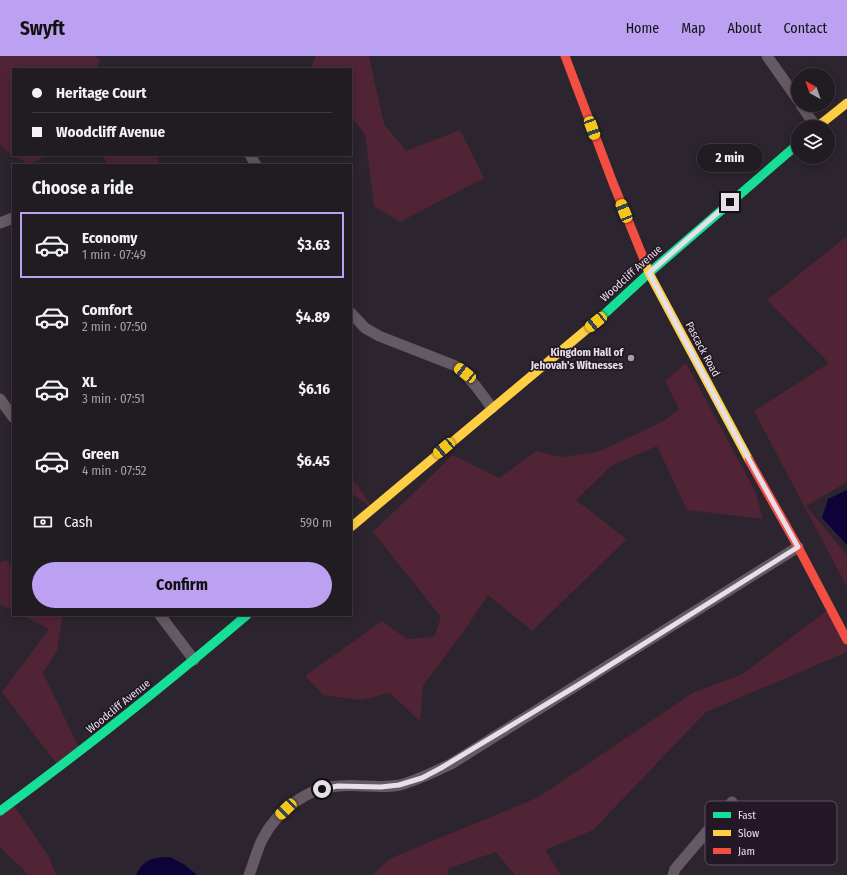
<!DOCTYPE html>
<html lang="en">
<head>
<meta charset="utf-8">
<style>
	body { margin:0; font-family:"Fira Sans Condensed",sans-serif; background:#2d282f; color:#f1f3f6; height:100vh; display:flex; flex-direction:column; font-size:15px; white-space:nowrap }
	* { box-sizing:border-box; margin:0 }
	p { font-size:13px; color:#a2a1a5 }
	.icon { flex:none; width:22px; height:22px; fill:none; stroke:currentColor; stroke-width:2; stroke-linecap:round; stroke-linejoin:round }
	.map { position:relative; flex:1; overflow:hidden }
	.sheet { position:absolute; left:12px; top:108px; width:340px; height:452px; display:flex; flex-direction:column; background:#211b22; border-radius:0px; box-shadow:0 2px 10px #0003,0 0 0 1px #3e3940 }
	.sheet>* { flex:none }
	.top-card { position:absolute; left:12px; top:12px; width:340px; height:88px; border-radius:0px; box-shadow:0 2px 10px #0003,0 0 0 1px #3e3940; display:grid; align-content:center; height:88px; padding:0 20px; background:#211b22 }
	.needle { width:26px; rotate:320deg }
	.controls { position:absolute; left:791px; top:12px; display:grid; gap:8px }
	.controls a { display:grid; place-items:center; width:44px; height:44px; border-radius:50%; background:#211b22; box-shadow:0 2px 10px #0003,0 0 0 1px #3e3940; font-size:20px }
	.end { position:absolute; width:18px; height:18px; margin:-9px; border:5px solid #e6dee8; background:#111; box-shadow:0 0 0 2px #111 }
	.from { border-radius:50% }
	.bubble { position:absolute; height:28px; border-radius:14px; background:#211b22; box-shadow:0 2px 10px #0003,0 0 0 1px #3e3940; font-size:13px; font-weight:700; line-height:28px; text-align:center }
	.car { position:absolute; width:12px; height:24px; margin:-12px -6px; border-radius:5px; box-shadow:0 0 3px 1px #0007; background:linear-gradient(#f5c518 24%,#345 0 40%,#f5c518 0 76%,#345 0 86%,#f5c518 0) }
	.top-card b { display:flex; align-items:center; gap:14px; height:38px; font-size:15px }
	.top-card b+b { border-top:1px solid #3e3940 }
	.top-card i { width:10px; height:10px; background:#f1f3f6 }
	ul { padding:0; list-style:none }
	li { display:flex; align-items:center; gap:12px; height:66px; margin:0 8px 6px; padding:0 12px; border:2px solid transparent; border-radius:0px }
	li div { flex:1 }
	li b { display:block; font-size:15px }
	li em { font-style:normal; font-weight:700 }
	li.on { border-color:#bca0f2 }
	li>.icon { width:36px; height:36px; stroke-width:1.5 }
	h2 { padding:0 20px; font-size:18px; line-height:48px }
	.pay { display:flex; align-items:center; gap:10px; height:44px; padding:0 20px; font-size:15px }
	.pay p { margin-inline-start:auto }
	.button { display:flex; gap:8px; margin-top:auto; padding:8px 20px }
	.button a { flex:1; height:46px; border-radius:24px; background:#bca0f2; color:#111; font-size:16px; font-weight:700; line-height:46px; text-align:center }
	header { display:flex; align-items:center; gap:24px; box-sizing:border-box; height:56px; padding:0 20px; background:#bca0f2; color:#111 }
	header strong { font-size:19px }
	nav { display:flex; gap:22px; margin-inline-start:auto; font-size:14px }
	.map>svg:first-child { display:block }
	.green { fill:#512435 }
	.water { fill:#0d0338 }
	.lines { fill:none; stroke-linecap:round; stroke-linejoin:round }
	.street { stroke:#655a63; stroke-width:11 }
	.fast { stroke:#16e098; stroke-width:9 }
	.slow { stroke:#ffcf43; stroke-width:9 }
	.jam { stroke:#f24e42; stroke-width:9 }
	.route { stroke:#e6dee8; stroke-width:5 }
	.poi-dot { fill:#a59da7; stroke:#241827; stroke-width:1.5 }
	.labels { text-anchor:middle; stroke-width:3.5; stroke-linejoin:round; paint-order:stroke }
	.street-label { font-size:11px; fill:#e6dee8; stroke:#241827 }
	.poi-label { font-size:11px; font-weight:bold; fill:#e6dee8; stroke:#241827; text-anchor:end }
	.key { fill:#241827; stroke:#5e5361; stroke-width:1 }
	.key-label { font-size:11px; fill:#e6dee8 }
</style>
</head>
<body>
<header>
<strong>Swyft</strong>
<nav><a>Home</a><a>Map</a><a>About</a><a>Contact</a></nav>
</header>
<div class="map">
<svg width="847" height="819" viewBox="0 0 847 819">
	<rect width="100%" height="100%" fill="#2c242e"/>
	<g class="green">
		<polygon points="0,0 94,0 100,4 96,13 13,13 13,99 3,92 0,86"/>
		<polygon points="316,0 369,0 384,68 406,95 460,74 484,122 400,166 374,150 365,78 351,60 351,13 315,13 312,10"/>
		<polygon points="14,99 47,99 29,109"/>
		<polygon points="102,99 155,99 161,109 109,109"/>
		<polygon points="847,180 847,426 806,450 847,499 847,531 754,355 829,307 767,244"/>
		<polygon points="686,307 755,435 763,463 687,454 657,390 611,410 576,444 627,483 532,575 488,539 466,572 423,630 420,665 390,637 360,644 323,639 305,620 382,565 407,583 434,581 441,561 373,476 453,399 499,422 536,395 561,401 598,396 664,365 679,353 665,325"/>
		<polygon points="351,420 373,453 351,437"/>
		<polygon points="6,504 13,512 13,555 0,548 0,507"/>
		<polygon points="830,552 847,584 847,596 706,656 593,774 545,794 561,819 515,819 496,796 449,812 447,819 373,819 389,803 539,741 694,636 741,619"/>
		<polygon points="22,559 59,559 62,562 57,595 43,617 81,696 60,712 2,636 49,573"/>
		<polygon points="12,747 49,801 56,819 28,819 25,815 0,791 0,755"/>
	</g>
	<g class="water">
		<polygon points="847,434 847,489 822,462 828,443"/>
		<path d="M 170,801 L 185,809 L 197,819 L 136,819 C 145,802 152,802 170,801 Z"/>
	</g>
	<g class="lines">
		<g class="street">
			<polyline points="767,0 798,44"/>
			<polyline points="801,49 816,71"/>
			<polyline points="250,99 256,109"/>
			<polyline points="0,167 13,162"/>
			<path d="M 351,257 L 365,272 L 379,280 L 456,310 C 471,322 481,337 492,352"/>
			<polyline points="0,343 13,361"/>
			<polyline points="160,559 194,604"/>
			<path d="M 249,819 C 254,807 257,793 263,782 C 277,755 308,731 339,730 C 359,728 379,733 400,729 C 418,724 434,716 451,708 L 798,491"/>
			<polyline points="673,819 675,813 732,746"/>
		</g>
		<g class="fast">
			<polyline points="599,263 649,217 798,88"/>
			<path d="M 0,755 C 85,693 167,627 247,559"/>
		</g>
		<g class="slow">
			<polyline points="817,71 847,47"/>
			<polyline points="645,206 649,217 749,404"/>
			<polyline points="351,471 599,263"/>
		</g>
		<g class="jam">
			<polyline points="565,0 613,127 645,206"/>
			<polyline points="749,404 798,491 847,584"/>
		</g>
	</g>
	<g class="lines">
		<polyline class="route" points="322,733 338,730 381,731 399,729 422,722 441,712 583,626 798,491 735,378 649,217 730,146"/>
	</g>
	<circle class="poi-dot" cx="631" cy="302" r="4"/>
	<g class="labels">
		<g class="street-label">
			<text transform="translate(631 217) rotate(-42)" y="4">Woodcliff Avenue</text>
			<text transform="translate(703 293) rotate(62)" y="4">Pascack Road</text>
			<text transform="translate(118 650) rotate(-39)" y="4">Woodcliff Avenue</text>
		</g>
		<g class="poi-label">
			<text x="623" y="300">Kingdom Hall of<tspan x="623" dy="13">Jehovah's Witnesses</tspan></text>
		</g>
	</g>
	<rect x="705" y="745" width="132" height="64" rx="6" class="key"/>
	<rect x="713" y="756" width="18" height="6" fill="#16e098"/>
	<rect x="713" y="774" width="18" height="6" fill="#ffcf43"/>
	<rect x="713" y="792" width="18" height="6" fill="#f24e42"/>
	<g class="key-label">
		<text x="738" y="763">Fast</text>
		<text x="738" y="781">Slow</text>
		<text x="738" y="799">Jam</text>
	</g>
</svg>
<div class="controls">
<a><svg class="needle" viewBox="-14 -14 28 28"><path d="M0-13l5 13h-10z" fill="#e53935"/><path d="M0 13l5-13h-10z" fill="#a2a1a5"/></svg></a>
<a><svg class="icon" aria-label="layers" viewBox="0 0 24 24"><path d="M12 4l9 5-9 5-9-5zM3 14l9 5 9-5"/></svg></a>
</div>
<i class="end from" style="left:322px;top:733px"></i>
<i class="end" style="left:730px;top:146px"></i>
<div class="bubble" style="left:697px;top:88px;width:66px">2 min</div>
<i class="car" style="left:592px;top:72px;rotate:160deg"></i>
<i class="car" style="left:624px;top:155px;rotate:338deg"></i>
<i class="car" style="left:596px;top:266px;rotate:231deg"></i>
<i class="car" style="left:465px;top:317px;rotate:308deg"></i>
<i class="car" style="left:444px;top:392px;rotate:230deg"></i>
<i class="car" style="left:286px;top:753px;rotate:226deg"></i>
<div class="top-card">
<b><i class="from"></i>Heritage Court</b>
<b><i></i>Woodcliff Avenue</b>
</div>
<section class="sheet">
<h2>Choose a ride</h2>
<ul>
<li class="on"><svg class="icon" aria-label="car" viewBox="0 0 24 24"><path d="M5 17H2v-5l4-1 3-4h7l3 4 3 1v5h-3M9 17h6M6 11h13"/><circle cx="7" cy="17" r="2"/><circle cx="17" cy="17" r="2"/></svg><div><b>Economy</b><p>1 min · 07:49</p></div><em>$3.63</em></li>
<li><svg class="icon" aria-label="car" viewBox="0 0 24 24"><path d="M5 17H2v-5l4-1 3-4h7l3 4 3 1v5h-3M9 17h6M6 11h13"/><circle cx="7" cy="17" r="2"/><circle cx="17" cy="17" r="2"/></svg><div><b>Comfort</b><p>2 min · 07:50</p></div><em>$4.89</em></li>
<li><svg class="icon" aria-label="car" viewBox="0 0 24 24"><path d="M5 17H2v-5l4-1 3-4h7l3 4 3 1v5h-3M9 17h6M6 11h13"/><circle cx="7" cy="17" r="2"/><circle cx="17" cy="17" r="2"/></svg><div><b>XL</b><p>3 min · 07:51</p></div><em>$6.16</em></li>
<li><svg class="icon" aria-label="car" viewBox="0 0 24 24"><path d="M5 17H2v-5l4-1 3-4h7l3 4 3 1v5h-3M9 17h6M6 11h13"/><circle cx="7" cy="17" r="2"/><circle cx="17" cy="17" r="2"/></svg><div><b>Green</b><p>4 min · 07:52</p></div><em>$6.45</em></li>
</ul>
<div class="pay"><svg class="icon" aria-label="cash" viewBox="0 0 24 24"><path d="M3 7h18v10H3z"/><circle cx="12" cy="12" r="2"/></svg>Cash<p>590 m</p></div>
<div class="button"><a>Confirm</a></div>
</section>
</div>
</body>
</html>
